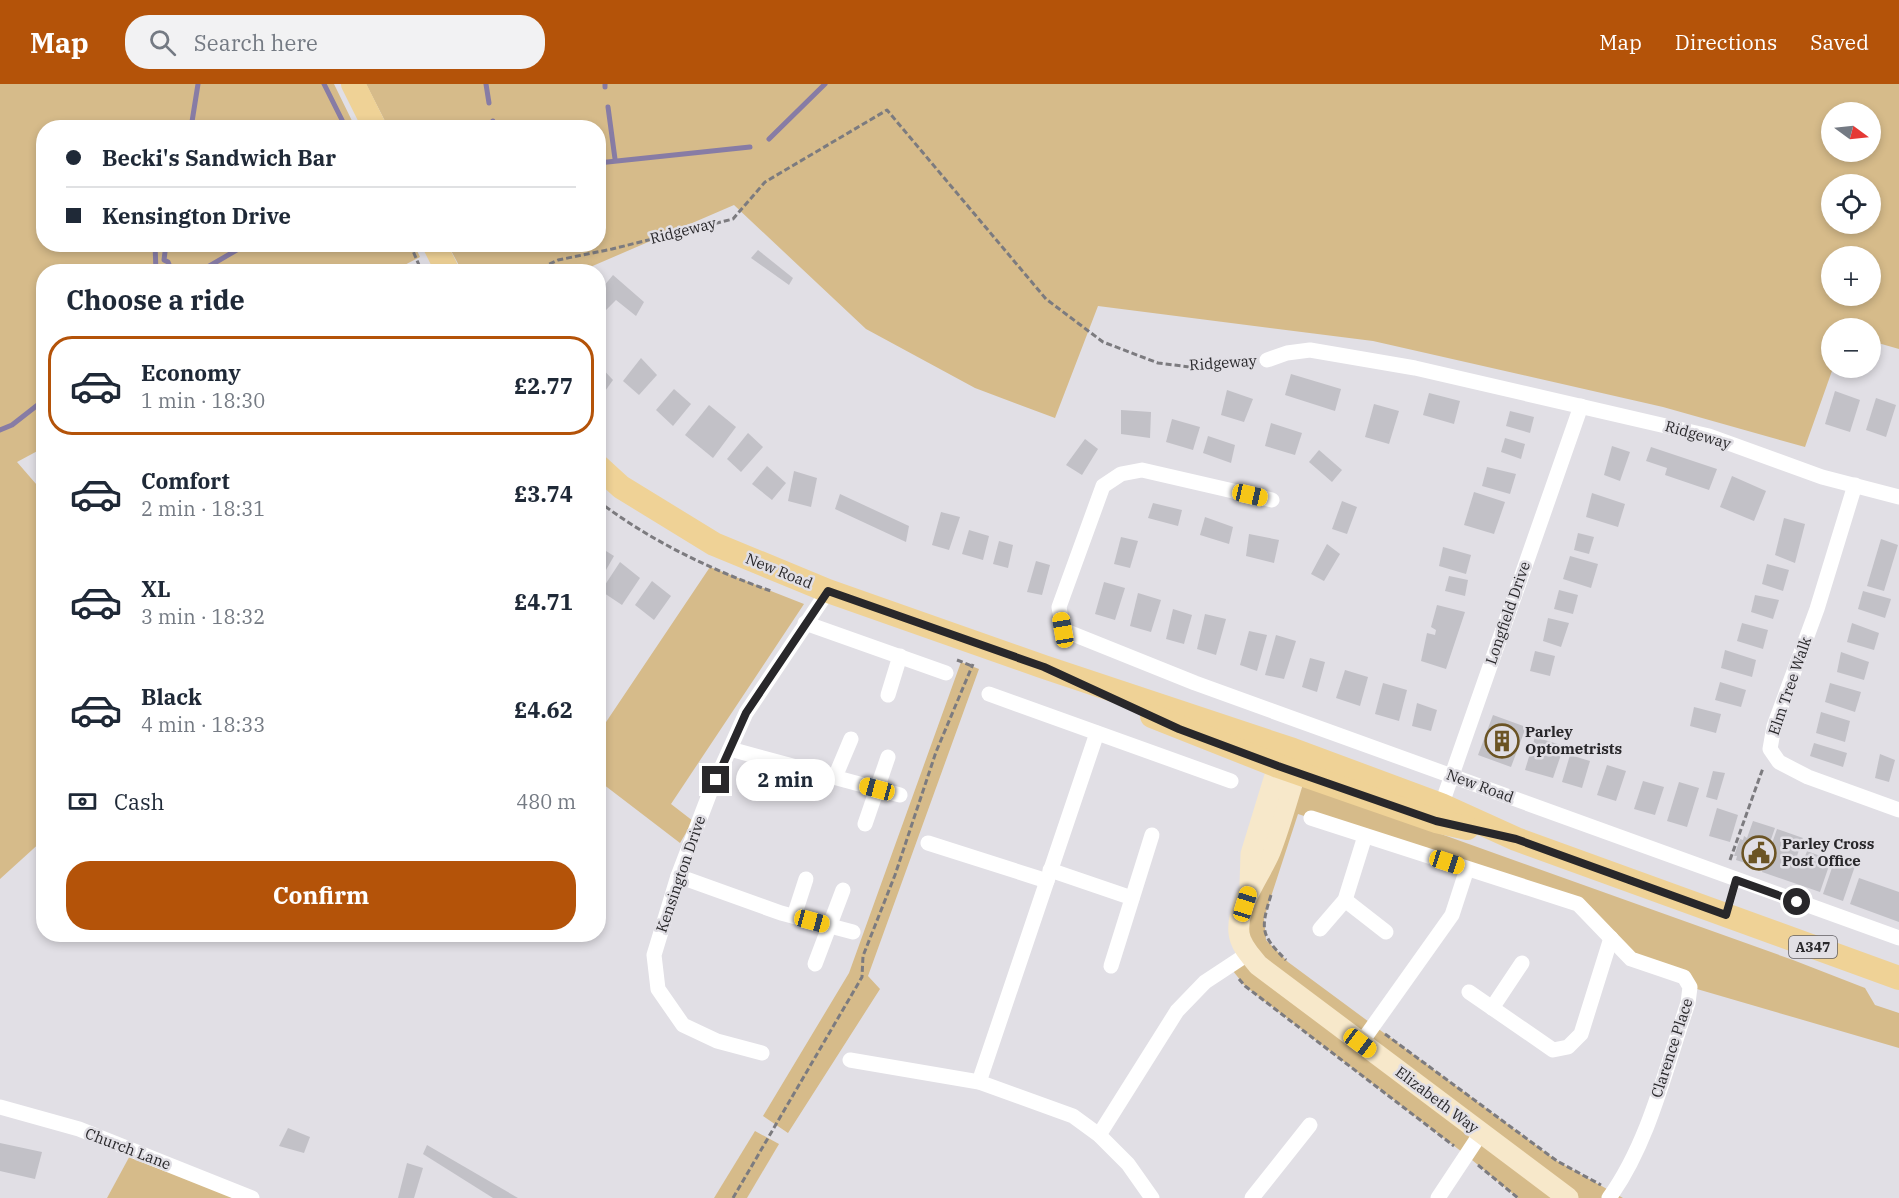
<!DOCTYPE html>
<html lang="en">
<head>
<meta charset="utf-8">
<style>
	body { margin:0; font-family:"IBM Plex Serif",serif; background:#f2f2f3; color:#1f2937; height:100vh; display:flex; flex-direction:column; font-size:22px; white-space:nowrap }
	* { box-sizing:border-box; margin:0 }
	p { font-size:20px; color:#747a83 }
	.icon { flex:none; width:33px; height:33px; fill:none; stroke:currentColor; stroke-width:2; stroke-linecap:round; stroke-linejoin:round }
	.map { position:relative; flex:1; overflow:hidden }
	.panel { position:absolute; left:36px; top:180px; width:570px; height:678px; display:flex; flex-direction:column; background:#fff; border-radius:24px; box-shadow:0 3px 9px #0003 }
	.panel>* { flex:none }
	.hud { position:absolute; left:36px; top:36px; width:570px; height:132px; border-radius:24px; box-shadow:0 3px 9px #0003; display:grid; align-content:center; height:132px; padding:0 30px; background:#fff }
	.needle { width:39px; rotate:105deg }
	.controls { position:absolute; left:1821px; top:18px; display:grid; gap:12px }
	.controls a { display:grid; place-items:center; width:60px; height:60px; border-radius:50%; background:#fff; box-shadow:0 3px 9px #0003; font-size:30px }
	.end { position:absolute; width:27px; height:27px; margin:-14px; border:8px solid #28272a; background:#fff; box-shadow:0 0 0 3px #fff }
	.from { border-radius:50% }
	.bubble { position:absolute; height:42px; border-radius:21px; background:#fff; box-shadow:0 3px 9px #0003; font-size:20px; font-weight:700; line-height:42px; text-align:center }
	.car { position:absolute; width:18px; height:36px; margin:-18px -9px; border-radius:8px; box-shadow:0 0 4px 2px #0007; background:linear-gradient(#f5c518 24%,#345 0 40%,#f5c518 0 76%,#345 0 86%,#f5c518 0) }
	.hud b { display:flex; align-items:center; gap:21px; height:57px; font-size:22px }
	.hud b+b { border-top:2px solid #e0e1e3 }
	.hud i { width:15px; height:15px; background:#1f2937 }
	ul { padding:0; list-style:none }
	li { display:flex; align-items:center; gap:18px; height:99px; margin:0 12px 9px; padding:0 18px; border:3px solid transparent; border-radius:24px }
	li div { flex:1 }
	li b { display:block; font-size:22px }
	li em { font-style:normal; font-weight:700 }
	li.current { border-color:#b45309 }
	li>.icon { width:54px; height:54px; stroke-width:1.5 }
	h2 { padding:0 30px; font-size:27px; line-height:72px }
	.pay { display:flex; align-items:center; gap:15px; height:66px; padding:0 30px; font-size:22px }
	.pay p { margin-inline-start:auto }
	.action { display:flex; gap:12px; margin-top:auto; padding:12px 30px }
	.action a { flex:1; height:69px; border-radius:24px; background:#b45309; color:#fff; font-size:24px; font-weight:700; line-height:69px; text-align:center }
	header { display:flex; align-items:center; gap:36px; box-sizing:border-box; height:84px; padding:0 30px; background:#b45309; color:#fff }
	header strong { font-size:28px }
	nav { display:flex; gap:33px; margin-inline-start:auto; font-size:21px }
	.search { width:420px; height:54px; background:#f2f2f3; display:flex; align-items:center; gap:15px; box-sizing:border-box; padding:0 21px; border-radius:24px; color:#747a83; font-size:22px }
	.map>svg:first-child { display:block }
	.green { fill:#d6bb8a; fill-rule:evenodd }
	.lines { fill:none; stroke-linecap:round; stroke-linejoin:round }
	.stream { stroke:#877ca5; stroke-width:5 }
	.building { fill:#c2c1c7 }
	.path { stroke:#7c7b7f; stroke-width:3; stroke-dasharray:6 3; stroke-linecap:butt }
	.lane { stroke:#fff; stroke-width:8 }
	.street { stroke:#fff; stroke-width:15 }
	.secondary { stroke:#f7e8ca; stroke-width:21 }
	.primary { stroke:#efd296; stroke-width:24 }
	.route { stroke:#28272a; stroke-width:8 }
	.labels { text-anchor:middle; stroke-width:5; stroke-linejoin:round; paint-order:stroke }
	.shield { fill:#e1dfe5; stroke:#605e62; stroke-width:1.5 }
	.shield-label { font-size:14px; font-weight:bold; fill:#28272a }
	.street-label { font-size:15px; fill:#28272a; stroke:#e1dfe5 }
	.poi-label { font-size:15px; font-weight:bold; fill:#28272a; stroke:#e1dfe5; text-anchor:start }
</style>
</head>
<body>
<header>
<strong>Map</strong>
<div class="search"><svg class="icon" aria-label="search" viewBox="0 0 24 24"><circle cx="10" cy="10" r="6"/><path d="M15 15l6 6"/></svg>Search here</div>
<nav><a>Map</a><a>Directions</a><a>Saved</a></nav>
</header>
<div class="map">
<svg width="1899" height="1114" viewBox="0 0 1899 1114">
	<rect width="100%" height="100%" fill="#e1dfe5"/>
	<g class="green">
		<polygon points="0,0 334,0 355,43 44,44 44,160 414,160 420,173 391,188 44,188 43,364 17,378 43,408 43,756 0,795"/>
		<path d="M 366,0 L 1899,0 L 1899,265 L 1871,257 L 1870,244 L 1832,244 L 1833,284 L 1805,363 L 1663,323 L 1373,257 L 1098,222 L 1055,334 L 975,304 L 866,245 L 734,121 L 581,187 L 462,187 L 448,161 L 598,160 L 598,44 L 388,43 ZM 1832,28 L 1870,28 L 1870,68 L 1832,68 ZM 1832,100 L 1870,100 L 1870,140 L 1832,140 ZM 1832,172 L 1870,172 L 1870,212 L 1832,212 Z"/>
		<polygon points="710,483 804,520 671,720 693,737 680,759 599,697 598,650"/>
		<polygon points="961,578 979,585 868,892 880,905 788,1049 763,1032 849,889"/>
		<polygon points="1293,697 1793,876 1865,904 1875,921 1899,929 1899,964 1690,903 1631,875 1578,820 1298,730 1264,834 1266,856 1288,878 1557,1077 1623,1114 1518,1114 1466,1071 1245,902 1229,882 1248,869 1241,858"/>
		<polygon points="755,1047 779,1060 747,1114 714,1114"/>
		<polygon points="133,1066 252,1114 107,1114"/>
	</g>
	<g class="lines">
		<g class="stream">
			<polyline points="324,0 346,44"/>
			<polyline points="486,0 489,19"/>
			<polyline points="605,0 605,3"/>
			<polyline points="608,23 615,75"/>
			<polyline points="493,37 495,44"/>
			<polyline points="191,44 198,0"/>
			<polyline points="769,55 825,0"/>
			<polyline points="598,79 750,63"/>
			<polyline points="155,160 156,188"/>
			<polyline points="166,160 164,176 168,178 172,188"/>
			<polyline points="199,188 247,160"/>
			<polyline points="0,346 12,341 44,316"/>
		</g>
	</g>
	<g class="building">
		<polygon points="758,166 793,194 789,201 751,174"/>
		<polygon points="613,191 644,218 636,232 616,216 605,227 598,221 598,209"/>
		<polygon points="641,274 657,291 639,311 623,297"/>
		<polygon points="598,280 613,296 598,317"/>
		<polygon points="1291,290 1341,305 1335,327 1285,311"/>
		<polygon points="674,305 691,320 673,342 656,326"/>
		<polygon points="1227,306 1253,315 1244,338 1221,331"/>
		<polygon points="1835,307 1860,316 1850,348 1825,340"/>
		<polygon points="1429,309 1460,317 1454,340 1423,331"/>
		<polygon points="1876,314 1896,321 1886,353 1866,346"/>
		<polygon points="1374,320 1399,327 1389,360 1365,353"/>
		<polygon points="709,321 736,343 713,374 685,351"/>
		<polygon points="1121,326 1151,328 1150,354 1121,350"/>
		<polygon points="1510,327 1534,333 1530,349 1506,342"/>
		<polygon points="1172,335 1200,343 1193,366 1166,358"/>
		<polygon points="1271,339 1302,349 1295,371 1265,362"/>
		<polygon points="748,349 763,363 741,388 727,375"/>
		<polygon points="1208,352 1235,361 1231,379 1203,369"/>
		<polygon points="1505,354 1525,360 1521,375 1501,368"/>
		<polygon points="1085,355 1098,365 1082,391 1066,381"/>
		<polygon points="1612,362 1630,368 1620,397 1604,391"/>
		<polygon points="1651,363 1717,385 1709,406 1665,391 1667,384 1646,377"/>
		<polygon points="1319,366 1342,386 1332,398 1309,378"/>
		<polygon points="767,382 786,399 772,416 752,400"/>
		<polygon points="1487,383 1516,390 1510,410 1482,402"/>
		<polygon points="794,387 817,394 811,423 788,417"/>
		<polygon points="1732,392 1766,407 1754,437 1720,423"/>
		<polygon points="1474,408 1505,418 1494,450 1464,441"/>
		<polygon points="1592,409 1625,420 1618,443 1586,433"/>
		<polygon points="840,410 909,442 906,458 835,425"/>
		<polygon points="1342,417 1357,423 1347,450 1332,445"/>
		<polygon points="1153,419 1182,426 1178,442 1148,434"/>
		<polygon points="941,428 960,433 949,466 932,461"/>
		<polygon points="1205,433 1233,443 1229,460 1200,451"/>
		<polygon points="1784,434 1805,440 1795,479 1775,471"/>
		<polygon points="969,446 989,452 983,476 962,470"/>
		<polygon points="1578,449 1594,453 1589,470 1574,466"/>
		<polygon points="1249,450 1279,456 1274,479 1246,472"/>
		<polygon points="1121,453 1138,457 1130,484 1114,480"/>
		<polygon points="1881,455 1898,461 1884,507 1867,502"/>
		<polygon points="999,457 1013,461 1008,484 993,480"/>
		<polygon points="1327,460 1340,470 1324,497 1311,490"/>
		<polygon points="598,462 614,472 602,493 598,490"/>
		<polygon points="1443,463 1471,471 1466,490 1439,482"/>
		<polygon points="1570,472 1598,480 1591,504 1563,495"/>
		<polygon points="1036,477 1050,481 1042,511 1027,508"/>
		<polygon points="620,478 640,494 622,521 601,507"/>
		<polygon points="1767,480 1789,486 1783,507 1762,500"/>
		<polygon points="1449,492 1468,496 1465,512 1445,507"/>
		<polygon points="652,497 671,512 654,536 635,521"/>
		<polygon points="1104,498 1125,504 1115,536 1095,530"/>
		<polygon points="1559,506 1578,511 1573,530 1554,525"/>
		<polygon points="1863,507 1891,515 1885,534 1858,525"/>
		<polygon points="1138,509 1161,516 1151,548 1130,542"/>
		<polygon points="1755,511 1779,516 1773,535 1751,528"/>
		<polygon points="1437,521 1465,528 1446,585 1421,577 1427,549 1435,551 1436,546 1431,543"/>
		<polygon points="1173,525 1192,531 1184,560 1166,555"/>
		<polygon points="1205,530 1226,535 1216,571 1197,565"/>
		<polygon points="1548,534 1569,539 1561,563 1543,557"/>
		<polygon points="1742,539 1768,546 1763,565 1737,557"/>
		<polygon points="1852,539 1879,549 1874,566 1847,558"/>
		<polygon points="1249,547 1267,551 1257,587 1240,581"/>
		<polygon points="1276,551 1296,557 1284,595 1265,591"/>
		<polygon points="1725,566 1756,576 1752,593 1721,584"/>
		<polygon points="1535,567 1555,572 1550,592 1530,587"/>
		<polygon points="1841,568 1869,578 1864,596 1837,588"/>
		<polygon points="1310,574 1325,578 1317,608 1302,603"/>
		<polygon points="1345,586 1368,593 1360,622 1336,614"/>
		<polygon points="1720,598 1746,606 1741,623 1715,616"/>
		<polygon points="1383,599 1407,606 1399,637 1375,630"/>
		<polygon points="1830,599 1861,608 1855,628 1825,618"/>
		<polygon points="1417,619 1437,626 1431,647 1412,642"/>
		<polygon points="1694,623 1721,630 1716,649 1690,642"/>
		<polygon points="1821,628 1850,637 1845,658 1816,649"/>
		<polygon points="1493,631 1526,643 1511,683 1478,671"/>
		<polygon points="1535,653 1564,662 1553,694 1525,686"/>
		<polygon points="1814,659 1847,669 1843,683 1810,672"/>
		<polygon points="1880,670 1895,676 1889,698 1875,694"/>
		<polygon points="1570,671 1590,677 1582,704 1562,698"/>
		<polygon points="1607,681 1626,687 1616,717 1597,711"/>
		<polygon points="1713,687 1725,689 1717,716 1706,713"/>
		<polygon points="1643,697 1664,703 1655,731 1634,725"/>
		<polygon points="1679,698 1699,704 1687,743 1667,737"/>
		<polygon points="1717,724 1738,731 1730,758 1709,752"/>
		<polygon points="1753,737 1775,744 1761,784 1736,776 1737,772 1734,772 1740,755 1743,756 1744,752 1747,754"/>
		<polygon points="1777,745 1803,754 1795,778 1802,781 1807,767 1831,776 1820,808 1762,788"/>
		<polygon points="1835,775 1855,782 1843,817 1823,810"/>
		<polygon points="1859,794 1899,808 1899,838 1850,820"/>
		<polygon points="288,1044 310,1053 304,1069 279,1062"/>
		<polygon points="0,1059 42,1068 35,1095 0,1087"/>
		<polygon points="427,1061 518,1114 493,1114 423,1070"/>
		<polygon points="407,1079 423,1084 414,1114 398,1114"/>
	</g>
	<g class="lines">
		<g class="path">
			<polyline points="410,160 422,188"/>
			<polyline points="533,188 558,176 612,165 733,135 765,98 887,26 1046,215 1103,258 1158,279 1190,283 1253,277"/>
			<path d="M 598,417 C 649,456 711,486 771,507"/>
			<polyline points="957,576 972,582"/>
			<polyline points="1730,776 1763,684"/>
			<path d="M 1271,811 C 1260,846 1261,851 1286,876"/>
			<polyline points="1239,895 1245,902 1454,1062"/>
			<polyline points="1385,950 1557,1077 1601,1101"/>
			<polyline points="1478,1081 1518,1114"/>
			<polyline points="733,1114 862,893 863,872 895,791 936,668 973,580"/>
		</g>
		<polyline class="lane" points="1727,829 1736,796"/>
		<g class="street">
			<polyline points="1267,276 1287,269 1310,266 1415,284 1709,352 1822,393 1899,413"/>
			<polyline points="1855,401 1817,525 1774,642 1770,665 1779,678 1808,693 1899,726"/>
			<polyline points="1272,416 1142,386 1121,390 1103,402 1059,523 1063,546 1195,599 1899,854"/>
			<polyline points="805,539 946,589"/>
			<polyline points="989,610 1231,697"/>
			<polyline points="888,611 900,572"/>
			<polyline points="730,665 900,711"/>
			<polyline points="835,693 851,655"/>
			<polyline points="1439,728 1581,322"/>
			<path d="M 1311,734 L 1578,820 L 1631,875 L 1684,893 L 1690,903 L 1688,919 C 1666,983 1649,1059 1609,1114"/>
			<polyline points="865,740 888,673"/>
			<polyline points="928,759 1047,797"/>
			<polyline points="1050,786 1132,814"/>
			<polyline points="678,792 781,829 853,848"/>
			<polyline points="1345,816 1386,848"/>
			<polyline points="794,832 806,795"/>
			<polyline points="1320,845 1345,816 1365,752"/>
			<polyline points="815,880 843,806"/>
			<polyline points="1111,882 1152,751"/>
			<polyline points="1469,908 1553,966 1568,963 1581,950 1611,854"/>
			<polyline points="1492,924 1522,879"/>
			<polyline points="1361,959 1452,831 1467,785"/>
			<polyline points="762,969 717,957 683,941 658,905 654,871 678,792 709,711 746,629 828,507"/>
			<polyline points="850,976 979,998 1073,1032 1099,1051 1128,1080 1152,1114"/>
			<polyline points="979,998 1097,649"/>
			<polyline points="0,1023 79,1045 252,1114"/>
			<polyline points="1099,1051 1177,927 1205,898 1249,869"/>
			<polyline points="1252,1114 1310,1041"/>
			<polyline points="1438,1114 1481,1049"/>
		</g>
		<g class="secondary">
			<path d="M 1294,671 L 1295,688 L 1293,697 C 1286,720 1279,745 1270,768 C 1260,792 1236,821 1239,849 C 1240,861 1251,872 1258,881 L 1568,1114"/>
			<polyline points="1250,801 1251,770 1278,682 1290,670"/>
		</g>
		<g class="primary">
			<polyline points="353,0 375,44"/>
			<polyline points="434,160 448,188"/>
			<polyline points="598,382 621,403 714,460 828,507 1044,583 1293,666 1441,721 1516,755 1899,894"/>
			<polyline points="1152,632 1278,682 1436,737 1467,744"/>
		</g>
	</g>
	<g class="lines">
		<polyline class="route" points="716,696 746,629 828,507 1044,583 1179,645 1278,682 1436,737 1516,755 1726,831 1736,796 1797,818"/>
	</g>
	<defs>
		<symbol id="building-ring" viewBox="-11 -11 22 22"><circle r="9.5" fill="#e1dfe5" stroke="#6b5424" stroke-width="1.5"/><path d="M-4-6H4V6H1V3H-1V6H-4ZM-2.5-4.3h1.7v1.8h-1.7ZM.8-4.3h1.7v1.8H.8ZM-2.5-1h1.7V.8h-1.7ZM.8-1h1.7V.8H.8Z" fill="#6b5424"/></symbol>
		<symbol id="civic-ring" viewBox="-11 -11 22 22"><circle r="9.5" fill="#e1dfe5" stroke="#6b5424" stroke-width="1.5"/><path d="M-.6-6.5H3V-4.5H.6V-3L4-1V1h2V6H-6V1h2V-1L-.6-3ZM-1.2 2.5V6h2.4V2.5Z" fill="#6b5424"/></symbol>
	</defs>
	<g fill-rule="evenodd">
		<use href="#building-ring" x="1483" y="638" width="38" height="38"/>
		<use href="#civic-ring" x="1740" y="750" width="38" height="38"/>
	</g>
	<g class="labels">
		<rect class="shield" x="1789" y="852" width="48" height="22" rx="4.5"/>
		<g class="shield-label">
			<text x="1813" y="868">A347</text>
		</g>
		<g class="street-label">
			<text transform="translate(683 147) rotate(-14)" y="5">Ridgeway</text>
			<text transform="translate(1223 279) rotate(-4)" y="5">Ridgeway</text>
			<text transform="translate(1698 351) rotate(16)" y="5">Ridgeway</text>
			<text transform="translate(779 487) rotate(22)" y="5">New Road</text>
			<text transform="translate(1508 529) rotate(-71)" y="5">Longfield Drive</text>
			<text transform="translate(1790 602) rotate(-71)" y="5">Elm Tree Walk</text>
			<text transform="translate(1480 702) rotate(20)" y="5">New Road</text>
			<text transform="translate(681 790) rotate(-71)" y="5">Kensington Drive</text>
			<text transform="translate(1672 964) rotate(-72)" y="5">Clarence Place</text>
			<text transform="translate(1437 1016) rotate(37)" y="5">Elizabeth Way</text>
			<text transform="translate(128 1065) rotate(21)" y="5">Church Lane</text>
		</g>
		<g class="poi-label">
			<text x="1525" y="653">Parley<tspan x="1525" dy="17">Optometrists</tspan></text>
			<text x="1782" y="765">Parley Cross<tspan x="1782" dy="17">Post Office</tspan></text>
		</g>
	</g>
</svg>
<div class="controls">
<a><svg class="needle" viewBox="-14 -14 28 28"><path d="M0-13l5 13h-10z" fill="#e53935"/><path d="M0 13l5-13h-10z" fill="#747a83"/></svg></a>
<a><svg class="icon" aria-label="locate" viewBox="0 0 24 24"><circle cx="12" cy="12" r="6"/><path d="M12 2v4M12 18v4M2 12h4M18 12h4"/></svg></a>
<a>+</a>
<a>−</a>
</div>
<i class="end from" style="left:1797px;top:818px"></i>
<i class="end" style="left:716px;top:696px"></i>
<div class="bubble" style="left:736px;top:675px;width:99px">2 min</div>
<i class="car" style="left:1250px;top:411px;rotate:103deg"></i>
<i class="car" style="left:1063px;top:546px;rotate:350deg"></i>
<i class="car" style="left:877px;top:705px;rotate:285deg"></i>
<i class="car" style="left:1447px;top:778px;rotate:108deg"></i>
<i class="car" style="left:1245px;top:820px;rotate:17deg"></i>
<i class="car" style="left:812px;top:837px;rotate:105deg"></i>
<i class="car" style="left:1360px;top:959px;rotate:127deg"></i>
<div class="hud">
<b><i class="from"></i>Becki's Sandwich Bar</b>
<b><i></i>Kensington Drive</b>
</div>
<section class="panel">
<h2>Choose a ride</h2>
<ul>
<li class="current"><svg class="icon" aria-label="car" viewBox="0 0 24 24"><path d="M5 17H2v-5l4-1 3-4h7l3 4 3 1v5h-3M9 17h6M6 11h13"/><circle cx="7" cy="17" r="2"/><circle cx="17" cy="17" r="2"/></svg><div><b>Economy</b><p>1 min · 18:30</p></div><em>£2.77</em></li>
<li><svg class="icon" aria-label="car" viewBox="0 0 24 24"><path d="M5 17H2v-5l4-1 3-4h7l3 4 3 1v5h-3M9 17h6M6 11h13"/><circle cx="7" cy="17" r="2"/><circle cx="17" cy="17" r="2"/></svg><div><b>Comfort</b><p>2 min · 18:31</p></div><em>£3.74</em></li>
<li><svg class="icon" aria-label="car" viewBox="0 0 24 24"><path d="M5 17H2v-5l4-1 3-4h7l3 4 3 1v5h-3M9 17h6M6 11h13"/><circle cx="7" cy="17" r="2"/><circle cx="17" cy="17" r="2"/></svg><div><b>XL</b><p>3 min · 18:32</p></div><em>£4.71</em></li>
<li><svg class="icon" aria-label="car" viewBox="0 0 24 24"><path d="M5 17H2v-5l4-1 3-4h7l3 4 3 1v5h-3M9 17h6M6 11h13"/><circle cx="7" cy="17" r="2"/><circle cx="17" cy="17" r="2"/></svg><div><b>Black</b><p>4 min · 18:33</p></div><em>£4.62</em></li>
</ul>
<div class="pay"><svg class="icon" aria-label="cash" viewBox="0 0 24 24"><path d="M3 7h18v10H3z"/><circle cx="12" cy="12" r="2"/></svg>Cash<p>480 m</p></div>
<div class="action"><a>Confirm</a></div>
</section>
</div>
</body>
</html>
